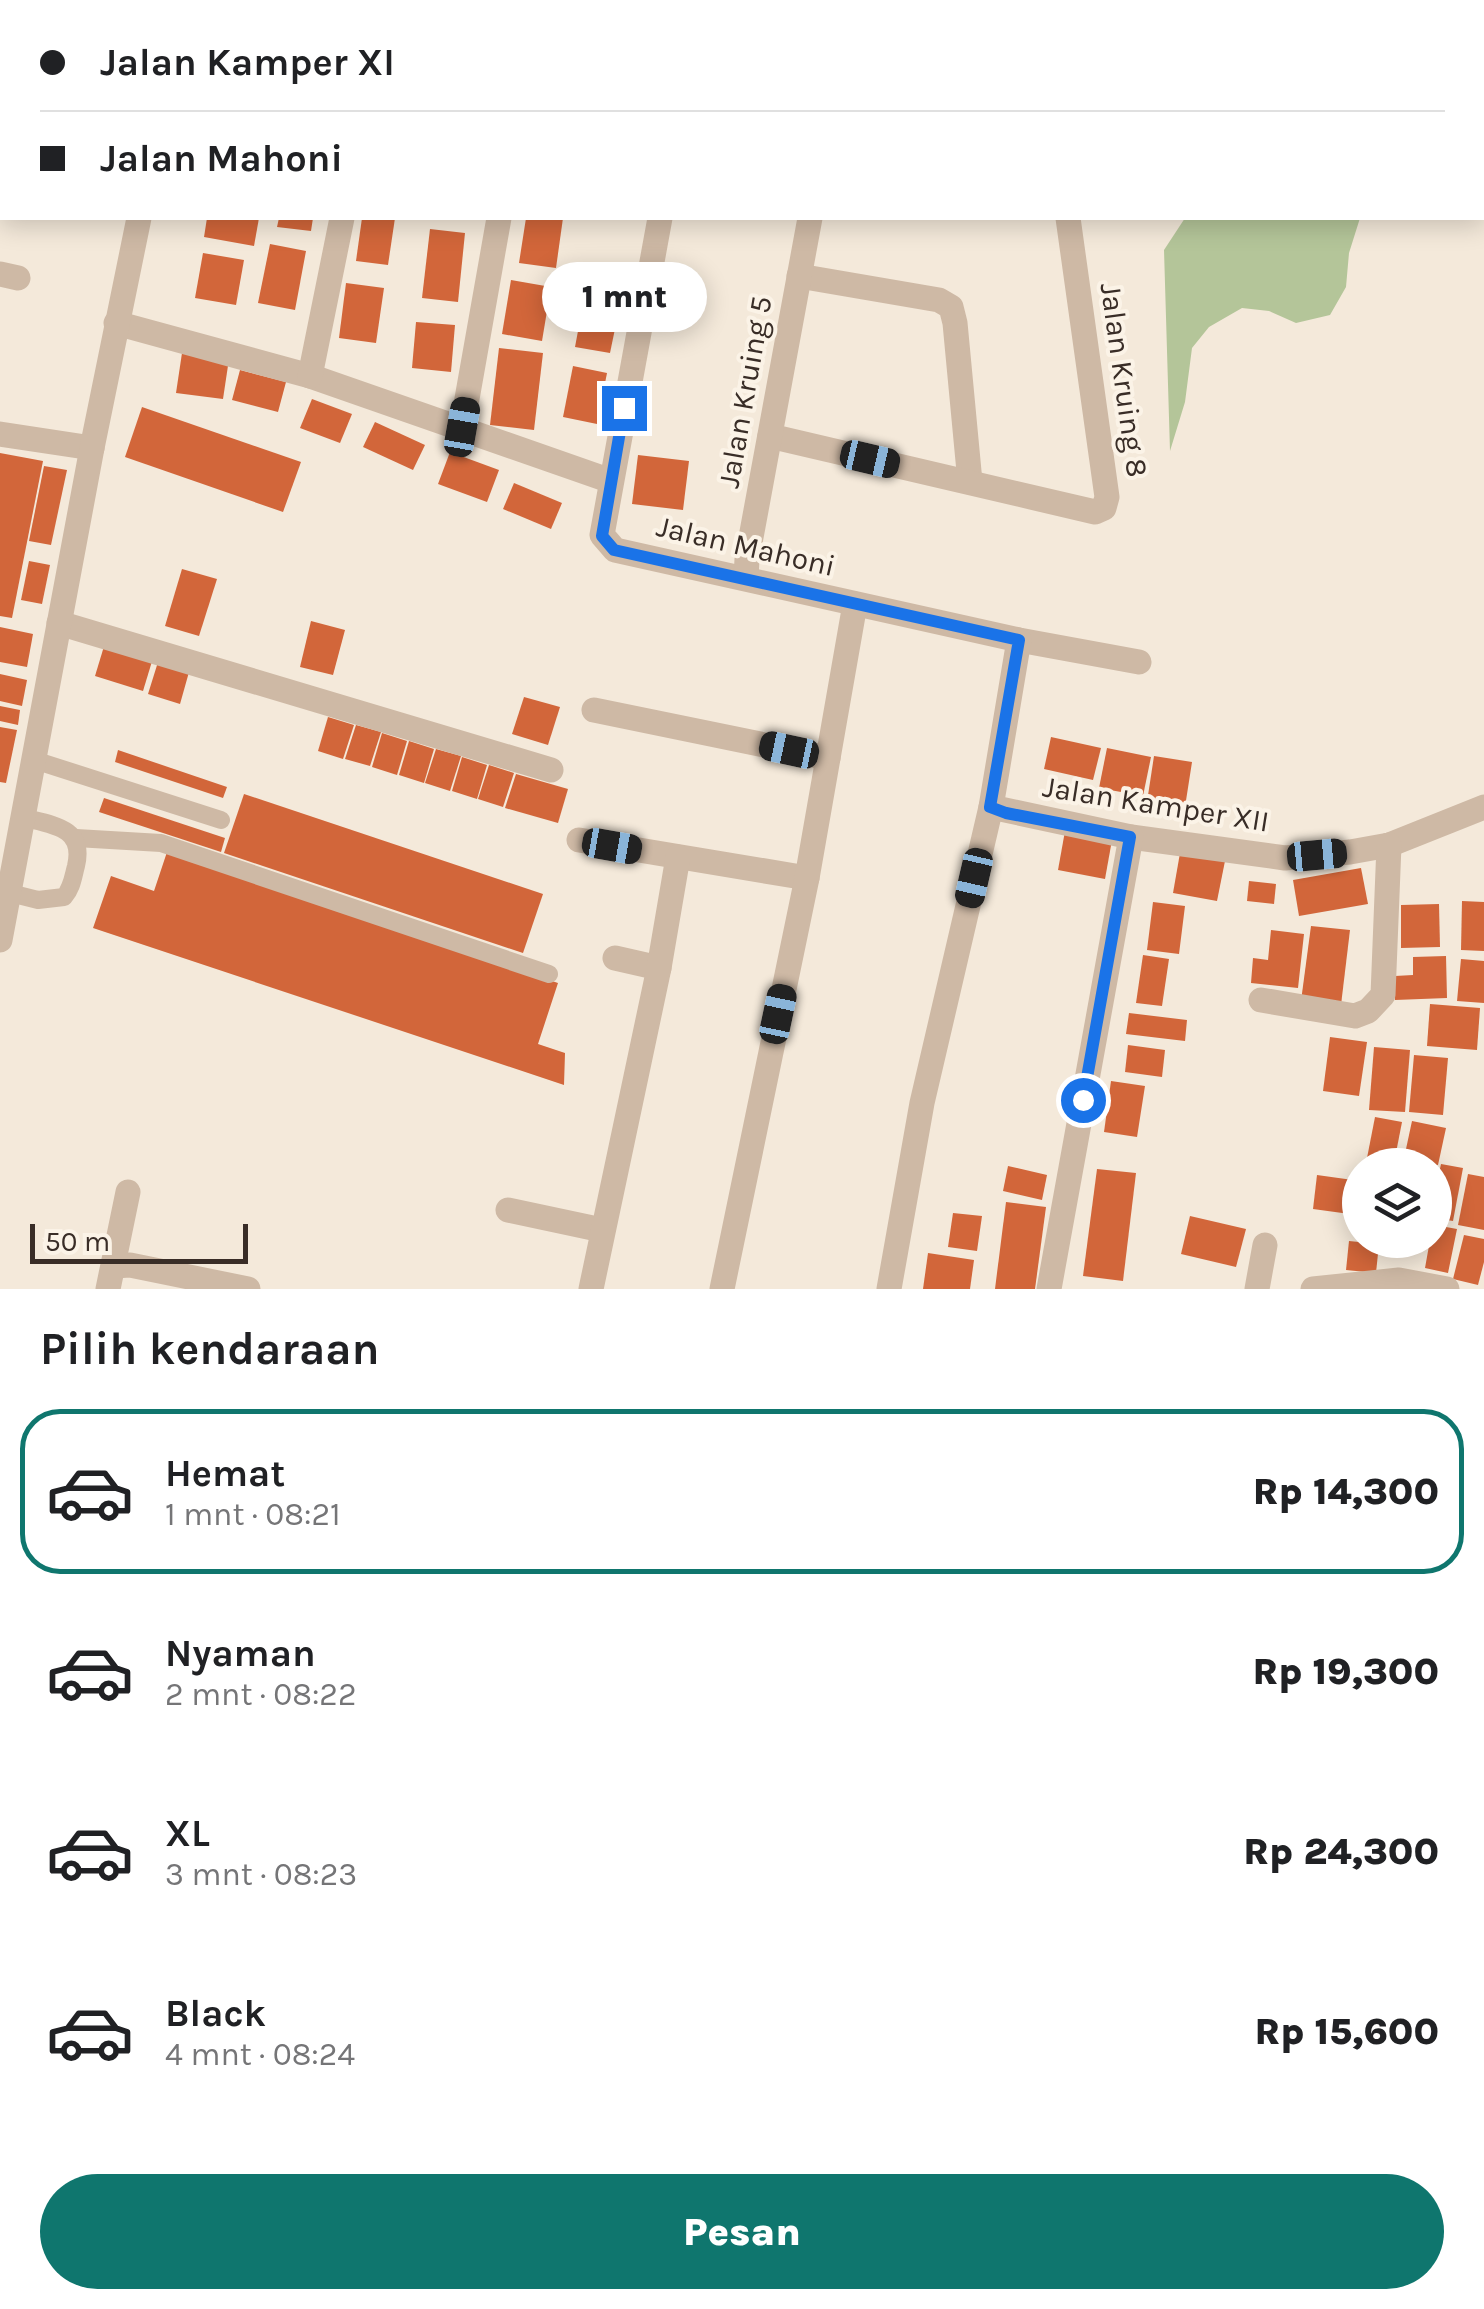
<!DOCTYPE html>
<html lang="id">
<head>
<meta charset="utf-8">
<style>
	body { margin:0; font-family:Karla,sans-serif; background:#f2f2f2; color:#202124; height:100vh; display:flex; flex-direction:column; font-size:38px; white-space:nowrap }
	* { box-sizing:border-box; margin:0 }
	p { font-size:32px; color:#757577 }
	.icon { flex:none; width:55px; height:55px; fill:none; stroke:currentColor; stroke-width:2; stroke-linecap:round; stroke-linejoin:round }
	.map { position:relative; height:1289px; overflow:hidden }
	.drawer { display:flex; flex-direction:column; background:#fff; flex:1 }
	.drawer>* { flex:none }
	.hud { position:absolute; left:0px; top:0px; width:1485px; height:220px; box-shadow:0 5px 25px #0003; display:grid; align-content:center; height:220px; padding:0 40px; background:#fff }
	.controls { position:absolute; left:1342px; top:1148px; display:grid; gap:20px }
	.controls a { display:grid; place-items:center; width:110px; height:110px; border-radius:50%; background:#fff; box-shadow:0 5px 25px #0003; font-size:50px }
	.scale { position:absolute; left:30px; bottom:25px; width:218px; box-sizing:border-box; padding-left:10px; border:5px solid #392d27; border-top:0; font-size:28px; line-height:35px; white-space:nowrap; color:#392d27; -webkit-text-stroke:8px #fbf3e7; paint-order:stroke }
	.end { position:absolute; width:45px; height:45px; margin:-22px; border:12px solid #1a73e8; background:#fff; box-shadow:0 0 0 5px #fff }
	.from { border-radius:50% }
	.bubble { position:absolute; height:70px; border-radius:35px; background:#fff; box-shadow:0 5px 25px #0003; font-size:32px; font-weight:800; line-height:70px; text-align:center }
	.car { position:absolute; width:30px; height:60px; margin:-30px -15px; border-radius:12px; box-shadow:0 0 8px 2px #0007; background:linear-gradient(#222 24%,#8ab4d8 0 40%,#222 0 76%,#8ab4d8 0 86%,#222 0) }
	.hud b { display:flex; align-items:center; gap:35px; height:95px; font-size:38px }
	.hud b+b { border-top:2px solid #e0e0e0 }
	.hud i { width:25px; height:25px; background:#202124 }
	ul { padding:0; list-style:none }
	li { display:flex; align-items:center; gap:30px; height:165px; margin:0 20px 15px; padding:0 20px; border:5px solid transparent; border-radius:40px }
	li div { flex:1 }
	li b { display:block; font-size:38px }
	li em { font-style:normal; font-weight:800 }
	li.active { border-color:#0f766e }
	li>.icon { width:90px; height:90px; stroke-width:1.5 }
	h2 { padding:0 40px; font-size:45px; line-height:120px }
	.button { display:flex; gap:20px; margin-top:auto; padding:20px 40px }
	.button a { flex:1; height:115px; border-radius:60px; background:#0f766e; color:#fff; font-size:40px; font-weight:800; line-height:115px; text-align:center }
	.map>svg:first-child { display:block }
	.green { fill:#b4c599 }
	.building { fill:#d2663a }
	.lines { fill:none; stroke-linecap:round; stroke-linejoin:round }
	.lane { stroke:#ceb9a5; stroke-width:18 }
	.street { stroke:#ceb9a5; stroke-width:25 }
	.route { stroke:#1a73e8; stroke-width:12 }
	.labels { text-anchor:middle; stroke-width:8; stroke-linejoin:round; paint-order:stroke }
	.street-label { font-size:30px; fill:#392d27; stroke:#fbf3e7 }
</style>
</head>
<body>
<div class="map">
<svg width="1484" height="1289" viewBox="0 0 1484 1289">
	<rect width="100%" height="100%" fill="#f4e9da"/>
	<polygon class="green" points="1185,218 1360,218 1349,253 1346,287 1330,315 1296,323 1269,311 1242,308 1209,327 1192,348 1185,402 1170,451 1164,250"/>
	<g class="building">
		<polygon points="207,218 259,218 254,246 204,237"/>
		<polygon points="279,218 313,218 311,231 277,227"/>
		<polygon points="362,218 395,218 388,265 356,261"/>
		<polygon points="526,218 563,218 556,268 519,263"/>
		<polygon points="430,229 465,233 458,302 422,298"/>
		<polygon points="270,244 306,251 295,310 258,303"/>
		<polygon points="203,253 244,260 236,305 195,298"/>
		<polygon points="511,280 551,287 542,341 502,334"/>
		<polygon points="346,283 384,288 376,343 339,338"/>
		<polygon points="586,288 622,295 610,353 575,347"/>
		<polygon points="416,322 455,325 451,372 412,368"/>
		<polygon points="499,348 543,353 534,430 490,425"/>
		<polygon points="182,353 229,359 223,399 176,393"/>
		<polygon points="573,366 607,373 597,424 563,417"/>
		<polygon points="240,370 286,382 278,412 232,400"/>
		<polygon points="312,399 352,414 340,443 300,428"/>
		<polygon points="142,407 301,462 283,512 125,457"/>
		<polygon points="375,422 425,445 413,470 363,447"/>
		<polygon points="450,452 499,470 487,502 438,484"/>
		<polygon points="0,453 43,461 12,618 0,616"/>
		<polygon points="638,455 689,461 683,510 632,504"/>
		<polygon points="44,466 67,470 51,545 29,541"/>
		<polygon points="514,483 562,503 551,529 503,509"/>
		<polygon points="29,561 50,565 42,604 21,600"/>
		<polygon points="182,569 217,579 199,636 165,626"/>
		<polygon points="311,621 345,630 333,675 300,667"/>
		<polygon points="0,627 33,634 27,667 0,662"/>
		<polygon points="105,643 153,658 143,691 95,676"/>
		<polygon points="158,662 189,672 180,704 148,694"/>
		<polygon points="0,674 27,680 22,706 0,701"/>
		<polygon points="524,697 560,707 548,745 512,734"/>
		<polygon points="0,706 20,710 18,725 0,721"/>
		<polygon points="328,717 354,725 343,759 318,751"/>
		<polygon points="356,725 381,732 370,766 345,759"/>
		<polygon points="0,727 17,730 6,783 0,782"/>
		<polygon points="382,733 407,741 397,775 372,767"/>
		<polygon points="1051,737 1101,748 1093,780 1044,769"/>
		<polygon points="409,741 434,749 424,783 399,775"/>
		<polygon points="1107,748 1151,757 1143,796 1099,788"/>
		<polygon points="436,749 461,756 450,791 425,783"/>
		<polygon points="118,750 227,787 223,798 115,762"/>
		<polygon points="1154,756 1192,762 1185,807 1147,802"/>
		<polygon points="462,757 487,765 477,799 452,791"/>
		<polygon points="489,765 514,773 503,807 478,799"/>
		<polygon points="516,774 568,789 558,823 505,808"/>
		<polygon points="244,794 543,894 523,953 224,853"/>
		<polygon points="104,798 225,838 221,852 99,812"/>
		<polygon points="1065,831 1112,840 1105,879 1058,870"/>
		<polygon points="167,852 558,983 538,1044 565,1053 564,1085 93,928 111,876 154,891"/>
		<polygon points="1180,853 1225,861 1217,901 1173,893"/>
		<polygon points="1361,868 1368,904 1299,916 1293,880"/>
		<polygon points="1249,881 1276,884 1274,904 1247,901"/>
		<polygon points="1462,901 1484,902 1484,951 1461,950"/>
		<polygon points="1153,902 1185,906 1179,954 1147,950"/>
		<polygon points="1439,904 1440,947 1401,948 1401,905"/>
		<polygon points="1311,926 1350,930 1341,1005 1301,1001"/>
		<polygon points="1271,930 1304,934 1298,988 1251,983 1253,958 1268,960"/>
		<polygon points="1143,955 1169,959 1162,1006 1136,1003"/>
		<polygon points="1446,956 1447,998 1395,1000 1395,976 1413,975 1413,957"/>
		<polygon points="1461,959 1484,961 1484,1003 1457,1001"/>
		<polygon points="1430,1004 1480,1008 1477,1050 1427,1046"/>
		<polygon points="1129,1013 1187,1020 1185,1041 1126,1034"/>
		<polygon points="1330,1037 1367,1042 1359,1096 1323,1091"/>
		<polygon points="1128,1045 1165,1050 1162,1077 1125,1072"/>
		<polygon points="1374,1047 1410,1050 1405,1112 1369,1110"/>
		<polygon points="1414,1055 1448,1058 1443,1115 1409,1112"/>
		<polygon points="1111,1081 1145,1086 1137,1137 1104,1132"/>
		<polygon points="1375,1117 1402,1122 1394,1163 1367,1158"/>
		<polygon points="1412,1121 1446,1128 1438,1165 1403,1163"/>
		<polygon points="1441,1164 1463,1168 1453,1221 1435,1218 1435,1192"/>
		<polygon points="1008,1166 1047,1175 1042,1200 1003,1191"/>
		<polygon points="1097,1169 1136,1173 1123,1281 1083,1276"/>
		<polygon points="1468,1174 1484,1177 1484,1230 1458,1225"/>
		<polygon points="1317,1175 1360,1181 1357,1215 1313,1209"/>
		<polygon points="1006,1202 1046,1207 1035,1289 995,1289"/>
		<polygon points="953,1213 982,1216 977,1251 948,1247"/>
		<polygon points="1190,1216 1246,1229 1236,1267 1181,1254"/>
		<polygon points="1435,1225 1457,1229 1448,1273 1425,1268 1430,1240 1435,1240"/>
		<polygon points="1464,1235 1484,1239 1484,1262 1478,1285 1453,1279"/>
		<polygon points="1349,1241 1379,1244 1376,1273 1346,1270"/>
		<polygon points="928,1253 974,1260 970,1289 923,1289"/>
	</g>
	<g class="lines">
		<g class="lane">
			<polyline points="34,760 221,820"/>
			<polyline points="76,838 161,843 549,974"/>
			<path d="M 10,893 L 38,900 L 64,897 C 72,888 73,877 76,866 C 85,828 54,825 25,818"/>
		</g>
		<g class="street">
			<polyline points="912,0 923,2"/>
			<polyline points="185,2 185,0"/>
			<polyline points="699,2 700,0"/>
			<polyline points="852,2 852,0"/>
			<polyline points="1283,2 1284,0"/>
			<polyline points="0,27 2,15"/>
			<polyline points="660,218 602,535 615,550 1019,640 1139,662"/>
			<polyline points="0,274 18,278"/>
			<polyline points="799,276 939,300 951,307 955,323 970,482"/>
			<polyline points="116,323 310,376 611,481"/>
			<polyline points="310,376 342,218"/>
			<polyline points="462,427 499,218"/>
			<polyline points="0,434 92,448"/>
			<polyline points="770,436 1095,512 1104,508 1107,497 1068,218"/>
			<polyline points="746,578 747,559 810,218"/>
			<polyline points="59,623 551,770"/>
			<polyline points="594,710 828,758"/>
			<polyline points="991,807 1131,837 1285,858 1350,852 1389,845 1484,807"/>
			<polyline points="579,840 807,878"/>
			<polyline points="0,940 92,448 139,218"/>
			<polyline points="615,958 659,968"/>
			<polyline points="1261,1000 1355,1016 1368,1011 1383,995 1389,845"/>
			<polyline points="508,1210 602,1230"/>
			<polyline points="114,1266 130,1265 248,1289"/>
			<polyline points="108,1289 128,1192"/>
			<polyline points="591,1289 659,968 678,857"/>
			<polyline points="722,1289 807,878 855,604"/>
			<polyline points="889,1289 922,1103 991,807 1019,640"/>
			<polyline points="1049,1289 1131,837"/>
			<polyline points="1257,1289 1265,1245"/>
			<polyline points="1313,1289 1399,1280 1447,1289"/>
		</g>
	</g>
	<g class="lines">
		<polyline class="route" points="624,408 602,536 614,550 1019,640 990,807 1006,813 1130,837 1083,1100"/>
	</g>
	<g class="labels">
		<g class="street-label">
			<text transform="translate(1124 380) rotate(82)" y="10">Jalan Kruing 8</text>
			<text transform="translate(745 392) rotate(-80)" y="10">Jalan Kruing 5</text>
			<text transform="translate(746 546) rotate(13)" y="10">Jalan Mahoni</text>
			<text transform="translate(1156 804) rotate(9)" y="10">Jalan Kamper XII</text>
		</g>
	</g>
</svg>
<div class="controls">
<a><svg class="icon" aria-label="layers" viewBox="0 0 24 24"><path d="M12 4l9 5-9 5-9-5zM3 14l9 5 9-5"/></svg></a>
</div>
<div class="scale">50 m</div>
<i class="end from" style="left:1083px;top:1100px"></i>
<i class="end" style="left:624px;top:408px"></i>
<div class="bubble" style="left:542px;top:262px;width:165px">1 mnt</div>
<i class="car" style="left:462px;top:427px;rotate:10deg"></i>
<i class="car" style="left:870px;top:459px;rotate:103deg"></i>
<i class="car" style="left:789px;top:750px;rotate:282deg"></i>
<i class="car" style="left:612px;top:846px;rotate:100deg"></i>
<i class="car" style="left:1317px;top:855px;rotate:85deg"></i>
<i class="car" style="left:974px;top:878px;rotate:193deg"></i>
<i class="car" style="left:778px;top:1014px;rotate:12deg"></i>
<div class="hud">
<b><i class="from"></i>Jalan Kamper XI</b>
<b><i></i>Jalan Mahoni</b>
</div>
</div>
<section class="drawer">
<h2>Pilih kendaraan</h2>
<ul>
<li class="active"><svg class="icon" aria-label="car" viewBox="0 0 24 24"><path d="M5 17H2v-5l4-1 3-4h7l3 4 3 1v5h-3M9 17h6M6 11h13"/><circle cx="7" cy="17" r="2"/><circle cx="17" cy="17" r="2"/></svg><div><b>Hemat</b><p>1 mnt · 08:21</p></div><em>Rp 14,300</em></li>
<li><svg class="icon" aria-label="car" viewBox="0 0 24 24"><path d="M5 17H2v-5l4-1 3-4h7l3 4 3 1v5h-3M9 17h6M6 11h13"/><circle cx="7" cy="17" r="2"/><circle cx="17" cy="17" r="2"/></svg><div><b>Nyaman</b><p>2 mnt · 08:22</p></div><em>Rp 19,300</em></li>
<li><svg class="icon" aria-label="car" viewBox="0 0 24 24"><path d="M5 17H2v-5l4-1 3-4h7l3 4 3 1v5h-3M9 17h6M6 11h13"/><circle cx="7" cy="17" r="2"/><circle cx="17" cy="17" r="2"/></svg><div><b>XL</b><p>3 mnt · 08:23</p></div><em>Rp 24,300</em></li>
<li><svg class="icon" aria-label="car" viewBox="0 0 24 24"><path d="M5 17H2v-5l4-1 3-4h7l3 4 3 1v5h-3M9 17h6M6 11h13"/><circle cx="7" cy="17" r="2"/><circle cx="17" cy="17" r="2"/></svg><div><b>Black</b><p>4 mnt · 08:24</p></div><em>Rp 15,600</em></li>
</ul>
<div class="button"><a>Pesan</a></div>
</section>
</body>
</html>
